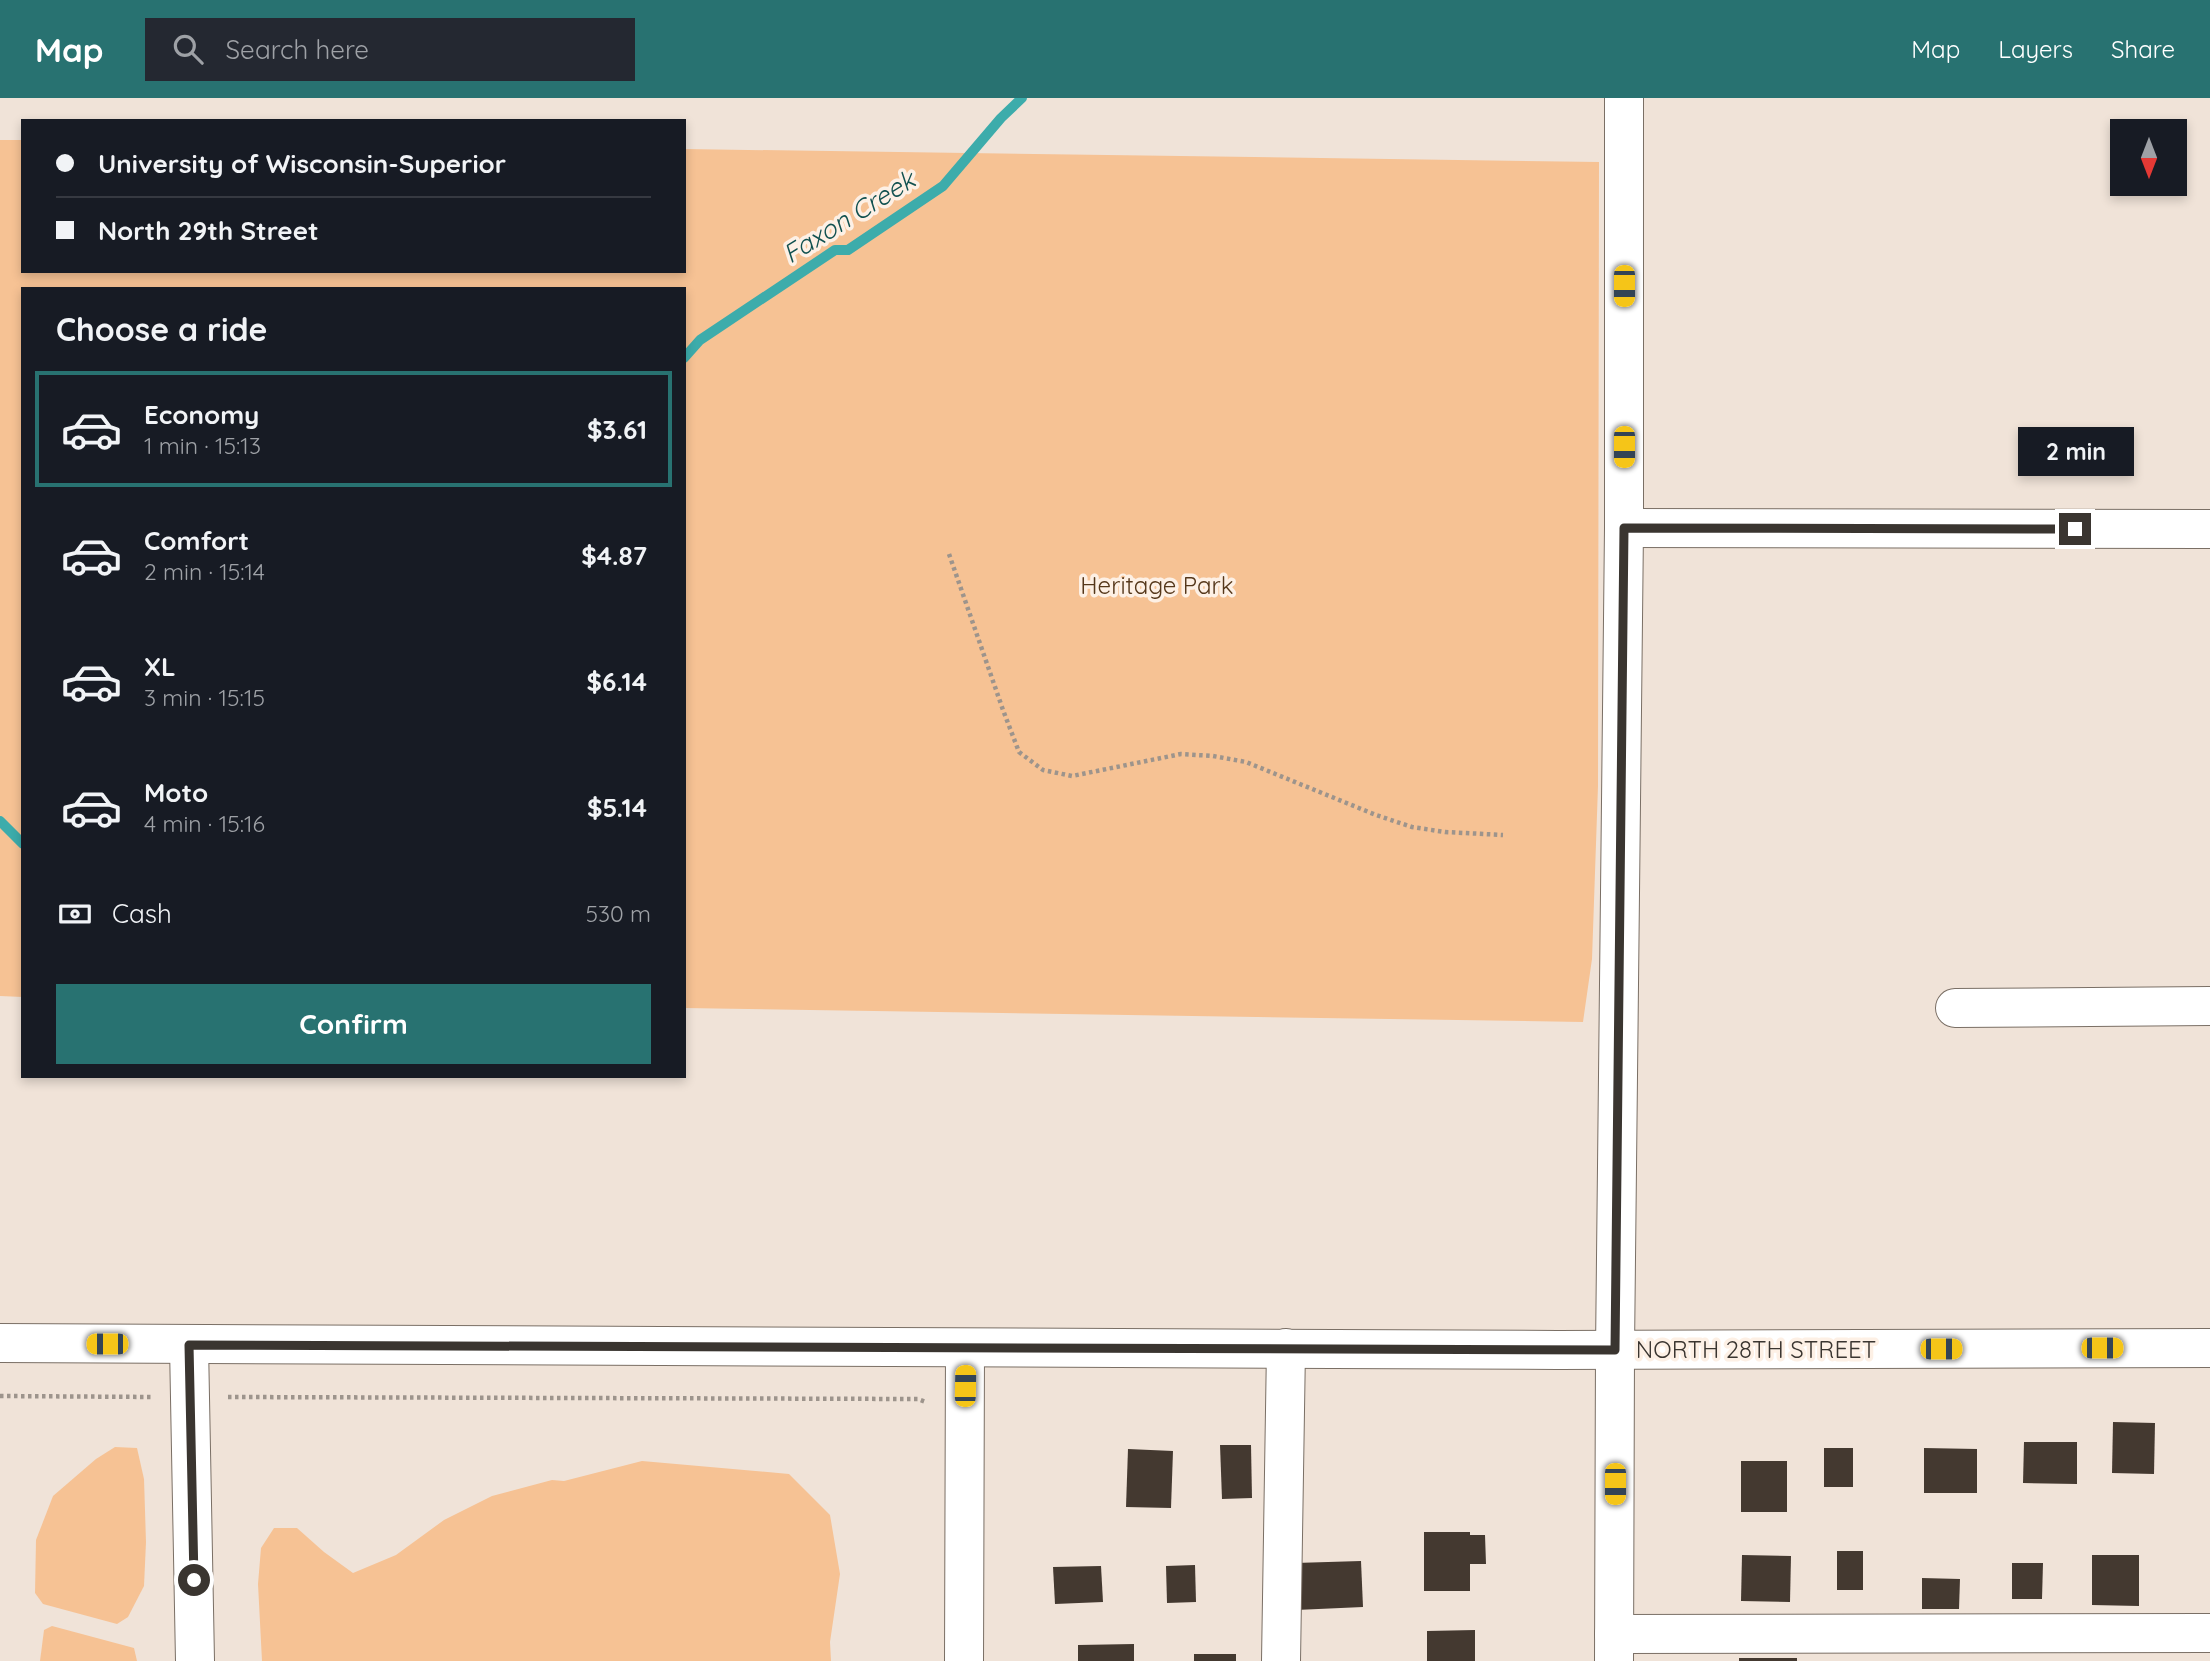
<!DOCTYPE html>
<html lang="en">
<head>
<meta charset="utf-8">
<style>
	body { margin:0; font-family:Quicksand,sans-serif; background:#242831; color:#f1f3f6; height:100vh; display:flex; flex-direction:column; font-size:26px; white-space:nowrap }
	* { box-sizing:border-box; margin:0 }
	p { font-size:23px; color:#9ea1a6 }
	.icon { flex:none; width:38px; height:38px; fill:none; stroke:currentColor; stroke-width:2; stroke-linecap:round; stroke-linejoin:round }
	.map { position:relative; flex:1; overflow:hidden }
	.details { position:absolute; left:21px; top:189px; width:665px; height:791px; display:flex; flex-direction:column; background:#171b24; border-radius:0px; box-shadow:0 4px 10px #0003 }
	.details>* { flex:none }
	.banner { position:absolute; left:21px; top:21px; width:665px; height:154px; border-radius:0px; box-shadow:0 4px 10px #0003; display:grid; align-content:center; height:154px; padding:0 35px; background:#171b24 }
	.needle { width:46px; rotate:180deg }
	.buttons { position:absolute; left:2110px; top:21px; display:grid; gap:14px }
	.buttons a { display:grid; place-items:center; width:77px; height:77px; border-radius:0px; background:#171b24; box-shadow:0 4px 10px #0003; font-size:35px }
	.end { position:absolute; width:32px; height:32px; margin:-16px; border:9px solid #3a3530; background:#fff; box-shadow:0 0 0 4px #fff }
	.from { border-radius:50% }
	.bubble { position:absolute; height:49px; border-radius:0px; background:#171b24; box-shadow:0 4px 10px #0003; font-size:23px; font-weight:700; line-height:49px; text-align:center }
	.car { position:absolute; width:21px; height:42px; margin:-21px -10px; border-radius:9px; box-shadow:0 0 5px 2px #0007; background:linear-gradient(#f5c518 24%,#345 0 40%,#f5c518 0 76%,#345 0 86%,#f5c518 0) }
	.banner b { display:flex; align-items:center; gap:24px; height:66px; font-size:26px }
	.banner b+b { border-top:2px solid #363941 }
	.banner i { width:18px; height:18px; background:#f1f3f6 }
	ul { padding:0; list-style:none }
	li { display:flex; align-items:center; gap:21px; height:116px; margin:0 14px 10px; padding:0 21px; border:4px solid transparent; border-radius:0px }
	li div { flex:1 }
	li b { display:block; font-size:26px }
	li em { font-style:normal; font-weight:700 }
	li.on { border-color:#287271 }
	li>.icon { width:63px; height:63px; stroke-width:1.5 }
	h2 { padding:0 35px; font-size:32px; line-height:84px }
	.pay { display:flex; align-items:center; gap:18px; height:77px; padding:0 35px; font-size:26px }
	.pay p { margin-inline-start:auto }
	.cta { display:flex; gap:14px; margin-top:auto; padding:14px 35px }
	.cta a { flex:1; height:80px; border-radius:0px; background:#287271; color:#fff; font-size:28px; font-weight:700; line-height:80px; text-align:center }
	header { display:flex; align-items:center; gap:42px; box-sizing:border-box; height:98px; padding:0 35px; background:#287271; color:#fff }
	header strong { font-size:33px }
	nav { display:flex; gap:38px; margin-inline-start:auto; font-size:24px }
	.search { width:490px; height:63px; background:#242831; display:flex; align-items:center; gap:18px; box-sizing:border-box; padding:0 24px; border-radius:0px; color:#9ea1a6; font-size:26px }
	.map>svg:first-child { display:block }
	.green { fill:#f6c294 }
	.lines { fill:none; stroke-linecap:round; stroke-linejoin:round }
	.stream { stroke:#3dacab; stroke-width:10 }
	.building { fill:#443930 }
	.minor-casing { stroke:#7a6f65; stroke-width:40 }
	.major-casing { stroke:#7a6f65; stroke-width:40 }
	.path { stroke:#9d948c; stroke-width:4.5; stroke-dasharray:3.5 3.5; stroke-linecap:butt }
	.minor { stroke:#fff; stroke-width:38 }
	.major { stroke:#fff; stroke-width:38 }
	.route { stroke:#3a3530; stroke-width:9 }
	.labels { text-anchor:middle; stroke-width:7; stroke-linejoin:round; paint-order:stroke }
	.park-label { font-size:24px; fill:#55371a; stroke:#fdf0e5 }
	.street-label { font-size:24px; fill:#3a3530; stroke:#fdf0e5 }
	.water-label { font-size:26px; font-style:italic; fill:#115150; stroke:#fdf0e5 }
</style>
</head>
<body>
<header>
<strong>Map</strong>
<div class="search"><svg class="icon" aria-label="search" viewBox="0 0 24 24"><circle cx="10" cy="10" r="6"/><path d="M15 15l6 6"/></svg>Search here</div>
<nav><a>Map</a><a>Layers</a><a>Share</a></nav>
</header>
<div class="map">
<svg width="2210" height="1563" viewBox="0 0 2210 1563">
	<rect width="100%" height="100%" fill="#f0e3d8"/>
	<g class="green">
		<polygon points="0,42 23,42 23,173 684,173 684,51 1599,64 1598,688 1592,861 1583,924 684,910 684,191 23,191 23,899 0,898"/>
		<polygon points="115,1349 137,1350 144,1381 146,1444 144,1488 128,1519 117,1526 43,1506 35,1495 36,1442 53,1398 96,1361"/>
		<polygon points="642,1363 789,1376 830,1417 840,1476 830,1544 831,1563 262,1563 258,1486 261,1450 274,1430 297,1430 324,1454 353,1475 396,1457 444,1422 492,1398 552,1382 564,1383"/>
		<polygon points="52,1528 134,1550 137,1563 40,1563 44,1532"/>
	</g>
	<g class="lines">
		<g class="stream">
			<polyline points="684,260 700,242 835,152 848,152 943,88 1001,20 1022,0"/>
			<polyline points="0,723 23,746"/>
		</g>
	</g>
	<g class="building">
		<polygon points="2113,1324 2155,1325 2154,1376 2112,1375"/>
		<polygon points="2024,1344 2077,1344 2077,1386 2023,1385"/>
		<polygon points="1220,1347 1251,1347 1252,1400 1222,1401"/>
		<rect x="1824" y="1350" width="29" height="39"/>
		<polygon points="1924,1350 1977,1351 1977,1395 1924,1395"/>
		<polygon points="1128,1351 1173,1353 1171,1410 1126,1409"/>
		<rect x="1741" y="1363" width="46" height="51"/>
		<polygon points="1424,1434 1470,1434 1470,1437 1485,1437 1486,1466 1470,1466 1470,1493 1424,1493"/>
		<rect x="1837" y="1453" width="26" height="39"/>
		<polygon points="1742,1457 1791,1458 1790,1504 1741,1503"/>
		<polygon points="2092,1457 2139,1457 2139,1508 2092,1507"/>
		<polygon points="1361,1463 1363,1509 1296,1512 1295,1465"/>
		<polygon points="2012,1465 2043,1465 2042,1501 2012,1501"/>
		<polygon points="1195,1467 1196,1504 1167,1505 1166,1468"/>
		<polygon points="1101,1468 1103,1504 1055,1506 1053,1469"/>
		<polygon points="1922,1480 1960,1481 1959,1511 1922,1511"/>
		<polygon points="1475,1532 1475,1563 1427,1563 1427,1533"/>
		<polygon points="1134,1546 1134,1563 1078,1563 1078,1547"/>
		<rect x="1194" y="1556" width="42" height="7"/>
		<rect x="1739" y="1560" width="58" height="3"/>
	</g>
	<g class="lines">
		<defs>
			<g id="minor">
				<polyline points="1624,430 2210,431"/>
				<polyline points="1955,910 2210,908"/>
				<polyline points="189,1247 195,1563"/>
				<polyline points="1614,1536 2210,1535"/>
				<polyline points="964,1563 965,1250"/>
				<polyline points="1281,1563 1286,1250"/>
				<polyline points="1614,1563 1615,1252 1624,430 1624,0"/>
			</g>
			<polyline id="major" points="0,1245 1558,1252 2210,1250"/>
		</defs>
		<use href="#minor" class="minor-casing"/>
		<use href="#major" class="major-casing"/>
		<g class="path">
			<polyline points="949,456 1003,612 1019,654 1043,672 1072,678 1181,656 1213,658 1246,664 1376,717 1412,729 1445,734 1503,737"/>
			<polyline points="0,1298 153,1299"/>
			<polyline points="228,1299 918,1301 926,1304"/>
		</g>
		<use href="#minor" class="minor"/>
		<use href="#major" class="major"/>
	</g>
	<g class="lines">
		<polyline class="route" points="194,1482 189,1247 1615,1252 1624,430 2075,431"/>
	</g>
	<g class="labels">
		<g class="park-label">
			<text x="1157" y="496">Heritage Park</text>
		</g>
		<g class="street-label">
			<text x="1756" y="1260">NORTH 28TH STREET</text>
		</g>
		<g class="water-label">
			<text transform="translate(849 119) rotate(-32)" y="9">Faxon Creek</text>
		</g>
	</g>
</svg>
<div class="buttons">
<a><svg class="needle" viewBox="-14 -14 28 28"><path d="M0-13l5 13h-10z" fill="#e53935"/><path d="M0 13l5-13h-10z" fill="#9ea1a6"/></svg></a>
</div>
<i class="end from" style="left:194px;top:1482px"></i>
<i class="end" style="left:2075px;top:431px"></i>
<div class="bubble" style="left:2018px;top:329px;width:116px">2 min</div>
<i class="car" style="left:1624px;top:188px;rotate:180deg"></i>
<i class="car" style="left:1624px;top:349px;rotate:180deg"></i>
<i class="car" style="left:107px;top:1246px;rotate:270deg"></i>
<i class="car" style="left:2102px;top:1250px;rotate:90deg"></i>
<i class="car" style="left:1941px;top:1251px;rotate:90deg"></i>
<i class="car" style="left:965px;top:1288px;rotate:1deg"></i>
<i class="car" style="left:1615px;top:1386px;rotate:180deg"></i>
<div class="banner">
<b><i class="from"></i>University of Wisconsin-Superior</b>
<b><i></i>North 29th Street</b>
</div>
<section class="details">
<h2>Choose a ride</h2>
<ul>
<li class="on"><svg class="icon" aria-label="car" viewBox="0 0 24 24"><path d="M5 17H2v-5l4-1 3-4h7l3 4 3 1v5h-3M9 17h6M6 11h13"/><circle cx="7" cy="17" r="2"/><circle cx="17" cy="17" r="2"/></svg><div><b>Economy</b><p>1 min · 15:13</p></div><em>$3.61</em></li>
<li><svg class="icon" aria-label="car" viewBox="0 0 24 24"><path d="M5 17H2v-5l4-1 3-4h7l3 4 3 1v5h-3M9 17h6M6 11h13"/><circle cx="7" cy="17" r="2"/><circle cx="17" cy="17" r="2"/></svg><div><b>Comfort</b><p>2 min · 15:14</p></div><em>$4.87</em></li>
<li><svg class="icon" aria-label="car" viewBox="0 0 24 24"><path d="M5 17H2v-5l4-1 3-4h7l3 4 3 1v5h-3M9 17h6M6 11h13"/><circle cx="7" cy="17" r="2"/><circle cx="17" cy="17" r="2"/></svg><div><b>XL</b><p>3 min · 15:15</p></div><em>$6.14</em></li>
<li><svg class="icon" aria-label="car" viewBox="0 0 24 24"><path d="M5 17H2v-5l4-1 3-4h7l3 4 3 1v5h-3M9 17h6M6 11h13"/><circle cx="7" cy="17" r="2"/><circle cx="17" cy="17" r="2"/></svg><div><b>Moto</b><p>4 min · 15:16</p></div><em>$5.14</em></li>
</ul>
<div class="pay"><svg class="icon" aria-label="cash" viewBox="0 0 24 24"><path d="M3 7h18v10H3z"/><circle cx="12" cy="12" r="2"/></svg>Cash<p>530 m</p></div>
<div class="cta"><a>Confirm</a></div>
</section>
</div>
</body>
</html>
